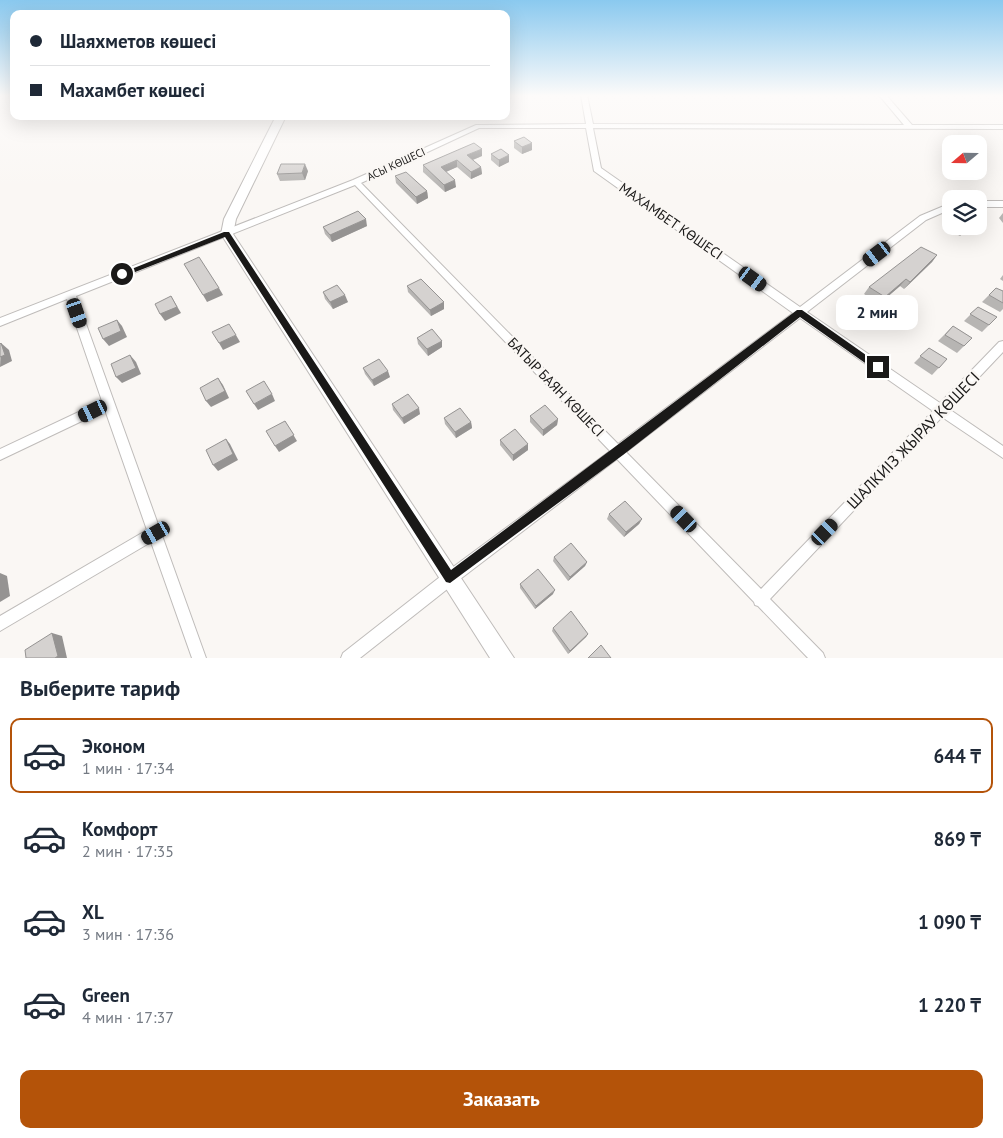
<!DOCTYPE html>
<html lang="ru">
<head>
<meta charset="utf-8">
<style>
	body { margin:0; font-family:"PT Sans",sans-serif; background:#f6f6f7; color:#1f2937; height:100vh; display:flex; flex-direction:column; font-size:19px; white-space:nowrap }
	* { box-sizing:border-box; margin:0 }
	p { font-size:16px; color:#747a83 }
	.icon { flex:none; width:28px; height:28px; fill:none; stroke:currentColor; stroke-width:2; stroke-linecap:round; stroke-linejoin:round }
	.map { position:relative; height:658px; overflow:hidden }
	.panel { display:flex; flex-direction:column; background:#fff; flex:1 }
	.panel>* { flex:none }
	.hud { position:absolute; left:10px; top:10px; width:500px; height:110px; border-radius:10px; box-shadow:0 5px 20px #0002; display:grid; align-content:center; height:110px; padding:0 20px; background:#fff }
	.needle { width:32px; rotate:250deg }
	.tools { position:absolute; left:942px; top:135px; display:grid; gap:10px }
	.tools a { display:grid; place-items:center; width:45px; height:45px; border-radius:10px; background:#fff; box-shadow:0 5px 20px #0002; font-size:25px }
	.end { position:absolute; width:22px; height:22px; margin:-11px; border:6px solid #1a1918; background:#fff; box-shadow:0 0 0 2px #fff }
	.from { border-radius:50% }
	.bubble { position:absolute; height:35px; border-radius:10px; background:#fff; box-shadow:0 5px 20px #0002; font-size:16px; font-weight:600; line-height:35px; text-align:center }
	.car { position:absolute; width:15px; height:30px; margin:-15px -8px; border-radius:6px; box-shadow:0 0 4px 1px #0007; background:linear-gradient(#222 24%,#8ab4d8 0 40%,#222 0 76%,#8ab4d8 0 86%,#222 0) }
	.hud b { display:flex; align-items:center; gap:18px; height:48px; font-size:19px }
	.hud b+b { border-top:1px solid #e0e1e3 }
	.hud i { width:12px; height:12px; background:#1f2937 }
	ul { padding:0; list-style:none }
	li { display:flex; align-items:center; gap:15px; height:75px; margin:0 10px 8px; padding:0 10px; border:2px solid transparent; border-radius:10px }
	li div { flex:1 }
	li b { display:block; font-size:19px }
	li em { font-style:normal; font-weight:600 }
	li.active { border-color:#b45309 }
	li>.icon { width:45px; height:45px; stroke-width:1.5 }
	h2 { padding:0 20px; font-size:22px; line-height:60px }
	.primary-button { display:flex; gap:10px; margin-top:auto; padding:10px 20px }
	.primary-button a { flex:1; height:58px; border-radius:10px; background:#b45309; color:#fff; font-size:20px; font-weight:600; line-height:58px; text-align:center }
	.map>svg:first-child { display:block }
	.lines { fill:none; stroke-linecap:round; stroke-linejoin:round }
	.street-casing { stroke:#bfbcba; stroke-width:2 }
	.secondary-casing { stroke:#bfbcba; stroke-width:2 }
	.street { fill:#fff; fill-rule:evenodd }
	.secondary { fill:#fff; fill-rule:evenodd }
	.wall { fill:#b7b5b3 }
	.shaded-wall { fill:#959392 }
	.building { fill:#d5d2d0; stroke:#959392 }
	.route { fill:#1a1918 }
	.labels { text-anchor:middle; stroke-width:5; stroke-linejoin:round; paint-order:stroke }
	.far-street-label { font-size:11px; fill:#1a1918; stroke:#faf7f4 }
	.street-label { font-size:14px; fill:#1a1918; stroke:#faf7f4 }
	.near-street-label { font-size:16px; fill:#1a1918; stroke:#faf7f4 }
</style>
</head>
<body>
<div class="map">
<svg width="1003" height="658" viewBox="0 0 1003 658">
	<rect width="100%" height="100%" fill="#faf7f4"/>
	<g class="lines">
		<defs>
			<g id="street">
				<path d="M 581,95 L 587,95 L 593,124 L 904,125 L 879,95 L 886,95 L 912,125 L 1003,125 L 1003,129 L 593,128 L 601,168 L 800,307 L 920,216 L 951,203 L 951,209 L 926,220 L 807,312 L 940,403 L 999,342 L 1003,341 L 1003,352 L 949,409 L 1003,446 L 1003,458 L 942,417 L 770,599 L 823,653 L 825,658 L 808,658 L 758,606 L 755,605 L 754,602 L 617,459 L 455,583 L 360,658 L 341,658 L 343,653 L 445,573 L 610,451 L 355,185 L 76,296 L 206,658 L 192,658 L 151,542 L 0,631 L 0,616 L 147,530 L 105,410 L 0,460 L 0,449 L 102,401 L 67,299 L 0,326 L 0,318 L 353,180 L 476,125 L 586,124 ZM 479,128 L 586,128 L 594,171 L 793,313 L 618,444 L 361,183 ZM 800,318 L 933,411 L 761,589 L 626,452 Z"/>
				<rect x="979" y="201" width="24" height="6"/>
			</g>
			<polygon id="secondary" points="276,116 286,116 236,219 233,234 514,658 490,658 221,234 224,219"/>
		</defs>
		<use href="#street" class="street-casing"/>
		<use href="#secondary" class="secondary-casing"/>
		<use href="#street" class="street"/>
		<use href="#secondary" class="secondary"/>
	</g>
	<g class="wall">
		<polygon points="514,141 532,150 522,154 514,148"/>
		<polygon points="491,154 509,162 499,167 491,160"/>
		<polygon points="482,156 473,160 481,167 482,174 471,179 457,167 446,172 456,187 445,192 423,172 423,165"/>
		<polygon points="308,171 305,180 280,181 277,174"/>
		<polygon points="395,176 427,191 428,198 417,204 396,183"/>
		<polygon points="1003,213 1003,223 999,218"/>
		<polygon points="951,221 951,226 971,226 960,236 945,228"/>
		<polygon points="367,226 332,242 325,234 323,227"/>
		<polygon points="937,255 932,262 904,289 900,286 879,304 864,294 869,287"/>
		<polygon points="1003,275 1003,281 1000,279"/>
		<polygon points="407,286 444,302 444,309 431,316 408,292"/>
		<polygon points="996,288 1003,291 1003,309 1000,312 982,302"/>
		<polygon points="323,292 348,302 333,309 325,299"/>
		<polygon points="843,307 868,309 863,316 854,324 838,313"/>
		<polygon points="978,307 997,317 982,332 964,321"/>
		<polygon points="953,326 972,338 957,353 938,341"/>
		<polygon points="417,338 442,347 428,356 418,344"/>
		<polygon points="929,348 947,359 932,375 914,363"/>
		<polygon points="363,368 390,377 374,386 365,374"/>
		<polygon points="392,404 420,414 404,424 393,410"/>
		<polygon points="530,416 558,419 557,425 543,436 530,422"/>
		<polygon points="444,418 471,422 472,428 456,438 445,424"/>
		<polygon points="500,440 528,444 528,450 513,461 500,445"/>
		<polygon points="609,514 642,519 639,524 624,537 607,519"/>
		<polygon points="554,557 587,562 585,566 568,581 553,561"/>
		<polygon points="520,584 553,594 535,609 520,588"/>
		<polygon points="553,628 588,634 586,637 568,654 552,631"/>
	</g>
	<g class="shaded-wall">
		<polygon points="532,143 532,150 522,154 522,147"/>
		<polygon points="482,149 482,156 467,162 467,155"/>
		<polygon points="509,155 509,162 499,167 499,160"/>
		<polygon points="457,160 457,167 441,174 441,167"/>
		<polygon points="305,164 308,171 305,180 302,173"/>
		<polygon points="481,167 482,174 471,179 471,172"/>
		<polygon points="455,180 456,187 445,192 444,185"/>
		<polygon points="427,191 428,198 417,204 416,197"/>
		<polygon points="366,219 367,226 332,242 330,235"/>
		<polygon points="970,226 971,226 967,230 960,236"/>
		<polygon points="937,255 932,262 904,289 910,282"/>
		<polygon points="906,279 900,286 879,304 885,297"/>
		<polygon points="219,288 223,295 207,302 203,295"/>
		<polygon points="345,295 348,302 333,309 330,302"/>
		<polygon points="171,296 181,313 165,321 160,314"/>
		<polygon points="444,302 444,309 431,316 430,310"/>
		<polygon points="868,309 863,316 854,324 859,317"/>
		<polygon points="117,320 122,326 127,337 109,346 103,339"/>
		<polygon points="236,335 240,342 223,350 219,343"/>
		<polygon points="442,341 442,347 428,356 427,349"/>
		<polygon points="1,343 9,350 12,361 0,367"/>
		<polygon points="130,355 136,362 141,374 122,383 116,377"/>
		<polygon points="388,371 390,377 374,386 372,380"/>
		<polygon points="218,378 223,385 229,398 211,407 206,401"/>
		<polygon points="272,394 275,401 258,410 254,404"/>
		<polygon points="419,408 420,414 404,424 402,418"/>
		<polygon points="558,419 557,425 543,436 543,430"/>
		<polygon points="285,421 297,441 279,452 275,446"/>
		<polygon points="471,422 472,428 456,438 455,432"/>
		<polygon points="226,439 230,444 238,460 218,471 213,465"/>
		<polygon points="528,444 528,450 513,461 513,455"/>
		<polygon points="642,519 639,524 624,537 626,532"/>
		<polygon points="587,562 585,566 568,581 570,577"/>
		<polygon points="0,573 7,576 10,596 0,602"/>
		<polygon points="555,590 553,594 535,609 536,606"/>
		<polygon points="52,633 62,636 67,658 55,658"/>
		<polygon points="588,634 586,637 568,654 570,651"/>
	</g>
	<g class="building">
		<polygon points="524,137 532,143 522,147 514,141"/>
		<polygon points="474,143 482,149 467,155 481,167 471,172 457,160 441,167 455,180 444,185 423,165"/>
		<polygon points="501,149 509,155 499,160 491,154"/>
		<polygon points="281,164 305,164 302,173 277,174"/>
		<polygon points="406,172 427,191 416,197 395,176"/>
		<polygon points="358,211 366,219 330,235 323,227"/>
		<polygon points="960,226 970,226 966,229"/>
		<polygon points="921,247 937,255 910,282 906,279 885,297 869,287"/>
		<polygon points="199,257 219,288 203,295 184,264"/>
		<polygon points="421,279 444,302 430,310 407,286"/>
		<polygon points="337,285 345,295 330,302 323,292"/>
		<polygon points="996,288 1003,291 1003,303 989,295"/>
		<polygon points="171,296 177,307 160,314 155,304"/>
		<polygon points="852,299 868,309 859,317 843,307"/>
		<polygon points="978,307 997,317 989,325 970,314"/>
		<polygon points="117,320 121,331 103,339 98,328"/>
		<polygon points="229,324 236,335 219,343 212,332"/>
		<polygon points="953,326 972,338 964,346 945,335"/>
		<polygon points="432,329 442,341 427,349 417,338"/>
		<polygon points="1,343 5,355 0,357 0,344"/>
		<polygon points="929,348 947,359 939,368 920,356"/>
		<polygon points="130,355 136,368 116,377 111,364"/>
		<polygon points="379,359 388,371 372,380 363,368"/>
		<polygon points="218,378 225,391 206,401 200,388"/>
		<polygon points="264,381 272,394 254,404 246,391"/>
		<polygon points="408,394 419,408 402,418 392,404"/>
		<polygon points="545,405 558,419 543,430 530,416"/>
		<polygon points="460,408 471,422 455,432 444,418"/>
		<polygon points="285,421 294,435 275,446 266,431"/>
		<polygon points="515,429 528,444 513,455 500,440"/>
		<polygon points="226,439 233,454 213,465 206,450"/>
		<polygon points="625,501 642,519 626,532 609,514"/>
		<polygon points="571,543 587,562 570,577 554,557"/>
		<polygon points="538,569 555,590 536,606 520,584"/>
		<polygon points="571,611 588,634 570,651 553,628"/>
		<polygon points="52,633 58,656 55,658 26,658 25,650"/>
		<polygon points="601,645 611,658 588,658"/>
	</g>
	<linearGradient id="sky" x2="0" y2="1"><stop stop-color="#8ac9ef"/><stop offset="0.51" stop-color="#fdfbfa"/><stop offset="1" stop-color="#fdfbfa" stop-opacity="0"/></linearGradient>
	<rect width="1003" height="188" fill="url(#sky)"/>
	<polygon class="route" points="224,232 229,232 451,570 797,310 802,310 883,367 878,371 875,370 800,317 623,455 450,583 446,582 225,237 125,276 119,274"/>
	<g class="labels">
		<g class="far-street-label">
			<text transform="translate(396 164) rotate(-25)" y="4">АСЫ КӨШЕСІ</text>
		</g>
		<g class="street-label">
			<text transform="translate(671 221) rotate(35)" y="5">МАХАМБЕТ КӨШЕСІ</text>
			<text transform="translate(556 387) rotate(46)" y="5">БАТЫР БАЯН КӨШЕСІ</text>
		</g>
		<g class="near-street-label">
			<text transform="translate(913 440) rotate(-46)" y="6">ШАЛКИІЗ ЖЫРАУ КӨШЕСІ</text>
		</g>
	</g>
</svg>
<div class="tools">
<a><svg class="needle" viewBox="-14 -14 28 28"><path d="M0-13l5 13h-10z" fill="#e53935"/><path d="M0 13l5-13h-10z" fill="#747a83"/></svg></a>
<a><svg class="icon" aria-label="layers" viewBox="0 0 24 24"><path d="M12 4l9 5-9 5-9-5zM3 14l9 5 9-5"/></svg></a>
</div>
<i class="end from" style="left:122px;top:274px"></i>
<i class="end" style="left:878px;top:367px"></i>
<div class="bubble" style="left:836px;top:295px;width:82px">2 мин</div>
<i class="car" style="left:877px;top:254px;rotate:233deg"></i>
<i class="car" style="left:753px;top:279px;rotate:126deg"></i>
<i class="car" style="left:77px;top:313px;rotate:161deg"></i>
<i class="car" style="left:93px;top:411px;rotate:244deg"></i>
<i class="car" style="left:684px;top:519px;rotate:316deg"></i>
<i class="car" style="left:825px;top:532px;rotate:44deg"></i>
<i class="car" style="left:156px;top:533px;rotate:240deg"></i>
<div class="hud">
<b><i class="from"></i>Шаяхметов көшесі</b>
<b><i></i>Махамбет көшесі</b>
</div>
</div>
<section class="panel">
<h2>Выберите тариф</h2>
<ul>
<li class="active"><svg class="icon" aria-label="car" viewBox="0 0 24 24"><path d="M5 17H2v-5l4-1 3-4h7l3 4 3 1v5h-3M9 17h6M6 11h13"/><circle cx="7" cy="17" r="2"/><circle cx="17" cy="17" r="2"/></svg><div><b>Эконом</b><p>1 мин · 17:34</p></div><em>644 ₸</em></li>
<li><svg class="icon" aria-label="car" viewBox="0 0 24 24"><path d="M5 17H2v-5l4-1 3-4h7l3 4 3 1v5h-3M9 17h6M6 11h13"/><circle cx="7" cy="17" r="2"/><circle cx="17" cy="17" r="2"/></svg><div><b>Комфорт</b><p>2 мин · 17:35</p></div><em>869 ₸</em></li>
<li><svg class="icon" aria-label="car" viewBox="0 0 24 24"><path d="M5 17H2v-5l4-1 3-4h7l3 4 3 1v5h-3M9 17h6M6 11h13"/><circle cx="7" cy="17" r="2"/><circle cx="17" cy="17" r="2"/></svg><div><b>XL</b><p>3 мин · 17:36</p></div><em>1 090 ₸</em></li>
<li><svg class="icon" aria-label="car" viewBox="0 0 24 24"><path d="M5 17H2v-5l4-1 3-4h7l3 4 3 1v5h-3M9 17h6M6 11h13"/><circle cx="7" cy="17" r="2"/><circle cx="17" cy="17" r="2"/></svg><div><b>Green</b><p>4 мин · 17:37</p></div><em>1 220 ₸</em></li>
</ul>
<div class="primary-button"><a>Заказать</a></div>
</section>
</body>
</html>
